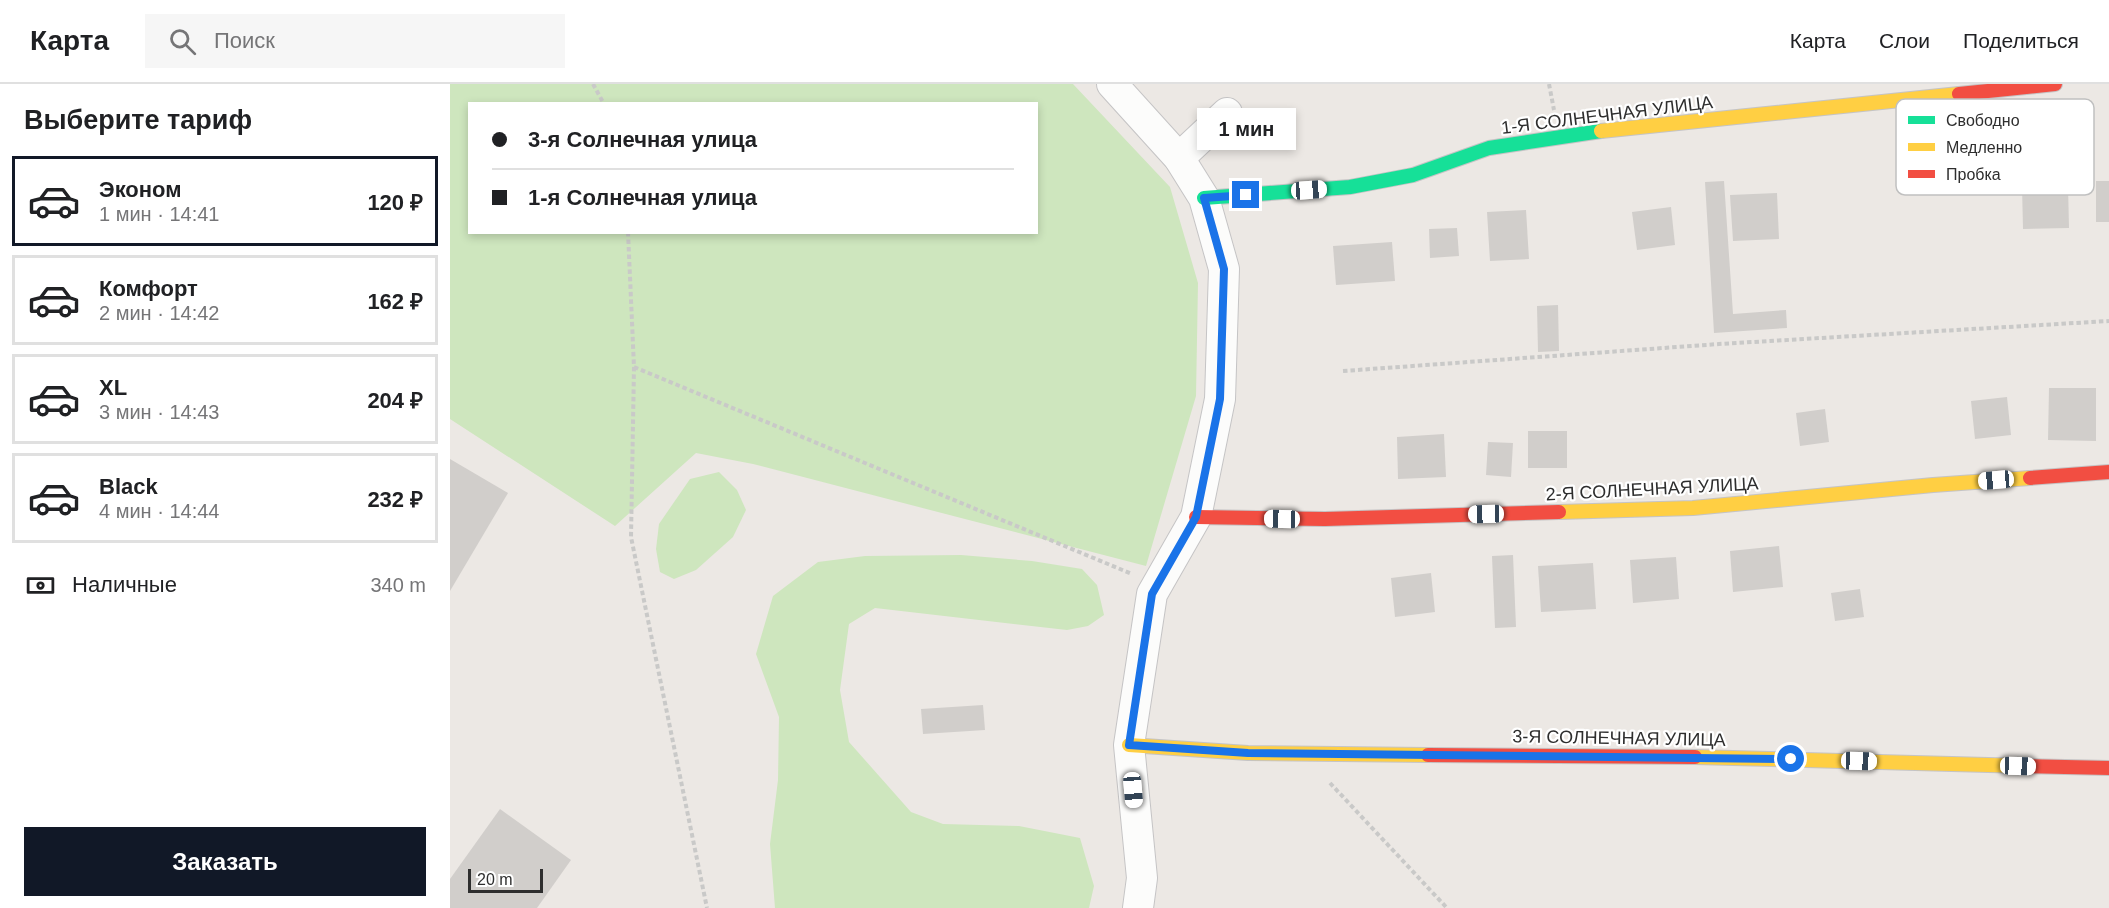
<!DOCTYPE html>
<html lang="ru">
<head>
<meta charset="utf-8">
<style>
	body { margin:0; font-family:Helvetica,sans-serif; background:#f6f6f6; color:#202124; height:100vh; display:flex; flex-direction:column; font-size:22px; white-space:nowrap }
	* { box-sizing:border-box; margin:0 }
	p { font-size:20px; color:#757577 }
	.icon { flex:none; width:33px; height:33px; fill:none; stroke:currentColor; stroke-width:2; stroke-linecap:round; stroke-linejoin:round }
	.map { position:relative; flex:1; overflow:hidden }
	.panel { display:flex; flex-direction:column; background:#fff; width:450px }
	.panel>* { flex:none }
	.top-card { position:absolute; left:18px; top:18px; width:570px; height:132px; border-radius:0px; box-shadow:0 3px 9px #0003; display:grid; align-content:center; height:132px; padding:0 24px; background:#fff }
	.scale { position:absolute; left:18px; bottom:15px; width:75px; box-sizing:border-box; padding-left:6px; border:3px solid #2e2e2e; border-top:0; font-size:16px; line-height:21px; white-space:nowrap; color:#2e2e2e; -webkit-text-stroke:4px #fff; paint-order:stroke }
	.end { position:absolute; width:27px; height:27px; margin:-14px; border:8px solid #1a73e8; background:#fff; box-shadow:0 0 0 3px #fff }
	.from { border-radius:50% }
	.bubble { position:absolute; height:42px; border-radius:0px; background:#fff; box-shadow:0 3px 9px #0003; font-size:20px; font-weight:700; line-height:42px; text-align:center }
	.car { position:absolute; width:18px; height:36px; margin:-18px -9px; border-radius:8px; box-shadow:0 0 4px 2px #0007; background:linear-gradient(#fff 24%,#345 0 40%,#fff 0 76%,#345 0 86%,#fff 0) }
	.top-card b { display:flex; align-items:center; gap:21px; height:57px; font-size:22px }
	.top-card b+b { border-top:2px solid #e0e0e0 }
	.top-card i { width:15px; height:15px; background:#202124 }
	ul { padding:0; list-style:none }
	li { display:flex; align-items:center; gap:18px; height:90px; margin:0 12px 9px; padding:0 12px; border:3px solid #e0e0e0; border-radius:0px }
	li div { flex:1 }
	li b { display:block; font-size:22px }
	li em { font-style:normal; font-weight:700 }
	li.current { border-color:#111827 }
	li>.icon { width:54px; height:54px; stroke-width:1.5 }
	h2 { padding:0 24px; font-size:27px; line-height:72px }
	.pay { display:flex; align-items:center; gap:15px; height:66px; padding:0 24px; font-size:22px }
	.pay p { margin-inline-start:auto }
	.primary-button { display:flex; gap:12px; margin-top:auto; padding:12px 24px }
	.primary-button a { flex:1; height:69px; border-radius:0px; background:#111827; color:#fff; font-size:24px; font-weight:700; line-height:69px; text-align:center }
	header { display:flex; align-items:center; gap:36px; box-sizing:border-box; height:84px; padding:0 30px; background:#fff; border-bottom:2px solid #e0e0e0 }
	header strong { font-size:28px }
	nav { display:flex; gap:33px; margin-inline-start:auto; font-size:21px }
	.search { width:420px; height:54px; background:#f6f6f6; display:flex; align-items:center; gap:15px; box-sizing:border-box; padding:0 21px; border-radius:0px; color:#757577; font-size:22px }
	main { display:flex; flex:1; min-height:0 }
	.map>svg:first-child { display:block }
	.green { fill:#cee6be; fill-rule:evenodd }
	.building { fill:#d1cecb }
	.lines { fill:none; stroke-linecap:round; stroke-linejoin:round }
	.street-casing { stroke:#c5c4c5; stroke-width:32 }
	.fast-casing { stroke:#c5c4c5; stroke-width:16 }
	.slow-casing { stroke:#c5c4c5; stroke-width:16 }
	.jam-casing { stroke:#c5c4c5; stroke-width:16 }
	.path { stroke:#c9c9c8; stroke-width:4; stroke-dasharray:4.5 3; stroke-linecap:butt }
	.street { stroke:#fcfcfb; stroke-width:30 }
	.fast { stroke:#16e098; stroke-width:14 }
	.slow { stroke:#ffcf43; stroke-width:14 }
	.jam { stroke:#f24e42; stroke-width:14 }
	.route { stroke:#1a73e8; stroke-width:8 }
	.labels { text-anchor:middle; stroke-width:4.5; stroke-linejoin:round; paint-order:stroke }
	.street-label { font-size:18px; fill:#2e2e2e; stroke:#fff }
	.key { fill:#fff; stroke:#c0c0c0; stroke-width:1.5 }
	.key-label { font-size:16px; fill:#2e2e2e }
</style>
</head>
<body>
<header>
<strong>Карта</strong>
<div class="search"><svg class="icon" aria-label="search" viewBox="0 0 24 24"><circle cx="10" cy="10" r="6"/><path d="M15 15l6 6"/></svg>Поиск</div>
<nav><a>Карта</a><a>Слои</a><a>Поделиться</a></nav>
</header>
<main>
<section class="panel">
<h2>Выберите тариф</h2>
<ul>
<li class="current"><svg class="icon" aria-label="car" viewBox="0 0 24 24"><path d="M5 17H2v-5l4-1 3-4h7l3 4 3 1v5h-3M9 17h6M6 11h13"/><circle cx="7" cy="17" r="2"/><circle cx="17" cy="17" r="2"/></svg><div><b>Эконом</b><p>1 мин · 14:41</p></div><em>120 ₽</em></li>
<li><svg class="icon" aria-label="car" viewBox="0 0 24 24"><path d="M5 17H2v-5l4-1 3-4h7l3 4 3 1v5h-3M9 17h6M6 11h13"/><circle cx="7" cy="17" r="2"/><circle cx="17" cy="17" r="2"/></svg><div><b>Комфорт</b><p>2 мин · 14:42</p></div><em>162 ₽</em></li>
<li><svg class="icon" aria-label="car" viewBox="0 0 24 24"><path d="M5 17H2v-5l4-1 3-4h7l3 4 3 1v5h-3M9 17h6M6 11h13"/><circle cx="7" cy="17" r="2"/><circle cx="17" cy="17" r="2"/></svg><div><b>XL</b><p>3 мин · 14:43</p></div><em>204 ₽</em></li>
<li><svg class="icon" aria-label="car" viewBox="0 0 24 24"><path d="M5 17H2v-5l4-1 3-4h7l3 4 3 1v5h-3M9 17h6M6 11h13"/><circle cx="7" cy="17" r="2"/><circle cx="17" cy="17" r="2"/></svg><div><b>Black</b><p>4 мин · 14:44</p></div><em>232 ₽</em></li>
</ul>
<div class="pay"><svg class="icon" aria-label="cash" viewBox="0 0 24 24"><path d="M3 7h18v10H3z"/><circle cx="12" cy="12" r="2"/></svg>Наличные<p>340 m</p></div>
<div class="primary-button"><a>Заказать</a></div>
</section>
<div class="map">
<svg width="1659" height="824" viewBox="0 0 1659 824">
	<rect width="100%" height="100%" fill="#ece8e4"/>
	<g class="green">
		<path d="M 0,0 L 623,0 L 720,103 L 748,199 L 746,312 L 696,482 L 303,380 L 246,369 L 165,442 L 0,335 ZM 20,20 L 586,20 L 586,148 L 20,148 Z"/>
		<polygon points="269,388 287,406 296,426 283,453 246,486 224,495 210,488 206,465 209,440 240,395"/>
		<polygon points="511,471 582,477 632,485 647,501 654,531 638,542 617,546 425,524 399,540 390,606 399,658 461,728 493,740 569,742 630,754 644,802 639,824 325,824 320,760 328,696 329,633 306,570 323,512 368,478 415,472"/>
	</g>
	<g class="building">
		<polygon points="1274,97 1283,230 1336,226 1337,244 1264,249 1255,98"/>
		<rect x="1646" y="97" width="13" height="41"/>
		<polygon points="1618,101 1619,144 1573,145 1572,102"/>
		<polygon points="1327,109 1329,155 1283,157 1280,111"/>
		<polygon points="1221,123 1225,161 1187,166 1182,128"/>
		<polygon points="1076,126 1079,175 1040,177 1037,128"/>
		<polygon points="1007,144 1009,172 980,174 979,145"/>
		<polygon points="942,158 945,197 886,201 883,162"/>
		<polygon points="1108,221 1109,267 1088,268 1087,222"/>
		<polygon points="1599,304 1646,304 1646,357 1598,356"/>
		<polygon points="1557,313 1561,351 1525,355 1521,317"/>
		<polygon points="1375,325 1379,358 1350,362 1346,329"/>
		<rect x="1078" y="347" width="39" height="37"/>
		<polygon points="994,350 996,393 948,395 947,353"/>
		<polygon points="1038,358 1063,359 1061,393 1036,391"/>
		<polygon points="0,375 58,409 0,507"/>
		<polygon points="1329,462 1333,503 1283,508 1280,467"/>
		<polygon points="1063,471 1066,543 1045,544 1042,472"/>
		<polygon points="1226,473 1229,515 1183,519 1180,476"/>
		<polygon points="1143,479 1146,525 1091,528 1088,482"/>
		<polygon points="981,489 985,528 945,533 941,494"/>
		<polygon points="1410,505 1414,533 1385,537 1381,509"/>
		<polygon points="533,621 535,646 473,650 471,625"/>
		<polygon points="50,725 121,776 87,824 0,824 0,795"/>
	</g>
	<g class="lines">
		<defs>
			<g id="street">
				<polyline points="662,0 729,74 754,114 774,185 770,315 746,433 702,510 679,661 692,794 688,824"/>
				<polyline points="729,74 777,29"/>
			</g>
			<polyline id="fast" points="754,114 900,103 963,91 1039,64 1151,47"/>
			<g id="slow">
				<polyline points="1151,47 1509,10"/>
				<polyline points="1109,428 1243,424 1483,401 1580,394"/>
				<polyline points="679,661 798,669 978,671"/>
				<polyline points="1245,673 1575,682"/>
			</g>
			<g id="jam">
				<polyline points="1509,10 1605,0"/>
				<polyline points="1580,394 1659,388"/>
				<polyline points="746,433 875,435 1109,428"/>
				<polyline points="978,671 1245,673"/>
				<polyline points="1575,682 1659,684"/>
			</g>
		</defs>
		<use href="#street" class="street-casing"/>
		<use href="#fast" class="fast-casing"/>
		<use href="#slow" class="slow-casing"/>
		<use href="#jam" class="jam-casing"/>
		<g class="path">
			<polyline points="143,0 154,20"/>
			<polyline points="1099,0 1104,26"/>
			<polyline points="178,148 184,283 181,453 257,824"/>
			<polyline points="184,283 682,490"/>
			<polyline points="893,287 1269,260 1659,237"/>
			<polyline points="880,699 997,824"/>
		</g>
		<use href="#street" class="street"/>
		<use href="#fast" class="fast"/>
		<use href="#slow" class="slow"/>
		<use href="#jam" class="jam"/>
	</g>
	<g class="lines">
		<polyline class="route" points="796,111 754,114 774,185 770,315 746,433 702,510 679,661 798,669 1341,675"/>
	</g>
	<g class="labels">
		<g class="street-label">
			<text transform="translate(1157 31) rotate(-7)" y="6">1-Я СОЛНЕЧНАЯ УЛИЦА</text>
			<text transform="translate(1202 405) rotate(-3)" y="6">2-Я СОЛНЕЧНАЯ УЛИЦА</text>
			<text transform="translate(1169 654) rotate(1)" y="6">3-Я СОЛНЕЧНАЯ УЛИЦА</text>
		</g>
	</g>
	<rect x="1446" y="15" width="198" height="96" rx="9" class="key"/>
	<rect x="1458" y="32" width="27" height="8" fill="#16e098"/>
	<rect x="1458" y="59" width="27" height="8" fill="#ffcf43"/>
	<rect x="1458" y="86" width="27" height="8" fill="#f24e42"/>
	<g class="key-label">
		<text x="1496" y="42">Свободно</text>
		<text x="1496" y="69">Медленно</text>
		<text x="1496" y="96">Пробка</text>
	</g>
</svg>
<div class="scale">20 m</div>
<i class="end from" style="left:1341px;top:675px"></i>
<i class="end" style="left:796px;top:111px"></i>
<div class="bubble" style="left:747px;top:24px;width:99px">1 мин</div>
<i class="car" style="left:859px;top:106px;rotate:86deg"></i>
<i class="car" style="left:1546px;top:396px;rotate:265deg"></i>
<i class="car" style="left:1036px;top:430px;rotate:269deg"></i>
<i class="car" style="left:832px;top:435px;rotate:271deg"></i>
<i class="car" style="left:1409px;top:677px;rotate:92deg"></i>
<i class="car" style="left:1568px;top:682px;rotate:92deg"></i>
<i class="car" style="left:683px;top:706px;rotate:175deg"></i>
<div class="top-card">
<b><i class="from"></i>3-я Солнечная улица</b>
<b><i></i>1-я Солнечная улица</b>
</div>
</div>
</main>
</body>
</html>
